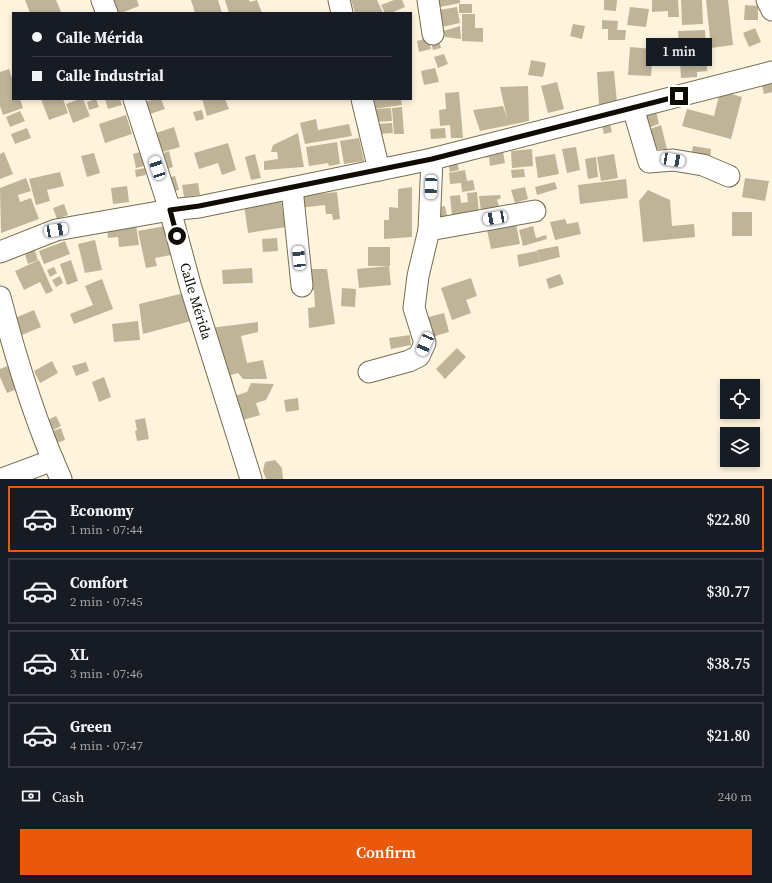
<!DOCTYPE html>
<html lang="en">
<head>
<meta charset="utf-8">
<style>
	body { margin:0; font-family:"Source Serif 4",serif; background:#242831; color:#f1f3f6; height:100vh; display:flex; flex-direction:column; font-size:15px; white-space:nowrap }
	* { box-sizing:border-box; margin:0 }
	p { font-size:13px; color:#9ea1a6 }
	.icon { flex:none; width:22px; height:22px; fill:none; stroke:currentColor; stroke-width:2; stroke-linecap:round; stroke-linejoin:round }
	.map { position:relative; height:479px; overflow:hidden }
	.side { display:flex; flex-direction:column; background:#171b24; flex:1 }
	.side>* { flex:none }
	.banner { position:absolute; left:12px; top:12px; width:400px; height:88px; border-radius:0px; box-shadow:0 2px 6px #0003; display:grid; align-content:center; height:88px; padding:0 20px; background:#171b24 }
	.controls { position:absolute; left:720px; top:379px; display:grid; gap:8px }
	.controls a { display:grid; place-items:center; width:40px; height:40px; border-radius:0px; background:#171b24; box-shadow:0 2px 6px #0003; font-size:20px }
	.end { position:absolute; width:18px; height:18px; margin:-9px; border:5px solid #100c04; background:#fff; box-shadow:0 0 0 2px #fff }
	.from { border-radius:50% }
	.bubble { position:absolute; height:28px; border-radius:0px; background:#171b24; box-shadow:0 2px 6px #0003; font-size:13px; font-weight:600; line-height:28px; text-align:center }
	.car { position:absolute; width:12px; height:24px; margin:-12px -6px; border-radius:5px; box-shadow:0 0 3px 1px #0007; background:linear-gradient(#fff 24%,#345 0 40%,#fff 0 76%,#345 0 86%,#fff 0) }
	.banner b { display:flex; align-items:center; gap:14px; height:38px; font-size:15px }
	.banner b+b { border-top:1px solid #363941 }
	.banner i { width:10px; height:10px; background:#f1f3f6 }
	ul { padding:7px 0 0; list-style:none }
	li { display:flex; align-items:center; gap:12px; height:66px; margin:0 8px 6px; padding:0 12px; border:2px solid #363941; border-radius:0px }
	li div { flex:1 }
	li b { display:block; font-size:15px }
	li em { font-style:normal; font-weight:600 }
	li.active { border-color:#ea580c }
	li>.icon { width:36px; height:36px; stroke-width:1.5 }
	.pay { display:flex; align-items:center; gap:10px; height:44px; padding:0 20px; font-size:15px }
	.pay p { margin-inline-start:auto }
	.action { display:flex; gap:8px; margin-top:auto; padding:8px 20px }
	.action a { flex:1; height:46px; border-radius:0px; background:#ea580c; color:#fff; font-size:16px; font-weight:600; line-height:46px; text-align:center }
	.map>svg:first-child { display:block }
	.building { fill:#bfb498 }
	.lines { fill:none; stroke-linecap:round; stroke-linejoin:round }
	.minor-casing { stroke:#766c52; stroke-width:23 }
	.minor { stroke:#fff; stroke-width:21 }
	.route { stroke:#100c04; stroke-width:5 }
	.labels { text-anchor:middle; stroke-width:3; stroke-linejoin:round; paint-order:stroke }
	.street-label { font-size:14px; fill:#100c04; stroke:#fff }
</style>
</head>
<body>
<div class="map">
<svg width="772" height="479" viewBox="0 0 772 479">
	<rect width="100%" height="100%" fill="#fef4dd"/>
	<g class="building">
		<polygon points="25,0 56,0 61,12 30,13"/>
		<polygon points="109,0 137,0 139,6 121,13 114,13"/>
		<polygon points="191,0 218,0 222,13 213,13 213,12 195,13"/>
		<polygon points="225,0 249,0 250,2 257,0 262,13 229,13"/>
		<polygon points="351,0 377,0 383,13 355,13"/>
		<polygon points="394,0 402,0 405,7 391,13 385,13 381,5"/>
		<polygon points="439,0 460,0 460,3 440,7"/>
		<polygon points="604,0 617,0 616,11 604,10"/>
		<polygon points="652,0 678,0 679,17 668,17 668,11 652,12"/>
		<polygon points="681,0 702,0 703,24 682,25"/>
		<polygon points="706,0 728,0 733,45 711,48"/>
		<rect x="459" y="4" width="13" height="9"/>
		<polygon points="745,5 758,6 758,20 744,20"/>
		<polygon points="457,7 460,23 442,27 439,10"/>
		<polygon points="630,7 649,9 646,27 627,25"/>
		<polygon points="462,14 475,14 475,28 483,28 483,42 462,41"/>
		<polygon points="602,20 618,21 617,30 626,30 625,40 608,40 608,29 602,29"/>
		<polygon points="573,24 585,26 582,39 570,36"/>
		<polygon points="460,26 461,39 445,37 443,31"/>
		<polygon points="755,28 761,42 749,47 743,33"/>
		<polygon points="705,30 707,71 697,72 697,77 681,78 678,31"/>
		<polygon points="438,37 441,48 433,50 430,40"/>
		<polygon points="428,38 431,49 419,52 417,41"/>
		<polygon points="630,47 653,49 651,76 628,75"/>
		<polygon points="444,54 448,64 438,68 434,57"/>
		<polygon points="531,60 546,63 543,77 528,75"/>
		<polygon points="435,68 439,82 424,85 421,71"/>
		<polygon points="9,69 13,81 13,99 20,99 23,108 3,115 0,106 0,72"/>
		<polygon points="614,71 617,103 599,105 597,72"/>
		<polygon points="772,79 772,92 764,94 761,82"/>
		<polygon points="557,82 564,109 548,113 541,86"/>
		<polygon points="528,86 529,121 480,131 473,110 503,106 507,118 500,87"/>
		<polygon points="720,91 742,97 731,139 682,126 687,109 714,116"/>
		<polygon points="459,92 463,138 451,138 450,125 440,126 439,110 446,109 445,93"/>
		<polygon points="41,99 63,99 68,113 49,120"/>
		<polygon points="80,99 83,99 90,116 73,123 66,104"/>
		<polygon points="96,99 99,107 89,110 87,102"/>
		<polygon points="105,99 120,99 122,105 108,109"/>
		<polygon points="154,99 161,99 165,109 144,116 139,104"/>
		<polygon points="202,99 225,99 229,109 207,116"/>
		<polygon points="371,99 401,99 402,105 373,109"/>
		<polygon points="402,107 404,134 394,134 392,108"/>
		<polygon points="655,107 659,124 645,129 641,113"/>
		<polygon points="391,108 392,121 376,122 375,109"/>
		<polygon points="202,110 204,119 196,121 193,112"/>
		<polygon points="20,111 25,121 10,127 6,117"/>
		<polygon points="126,115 132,134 105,143 99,124"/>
		<polygon points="316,119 318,130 349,124 352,136 305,144 300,123"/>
		<polygon points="609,120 612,132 604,134 601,122"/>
		<polygon points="392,123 393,133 378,134 377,124"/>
		<polygon points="661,125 667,149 650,149 645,131"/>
		<polygon points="174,127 180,147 159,153 153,134"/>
		<polygon points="27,128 31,138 15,144 11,134"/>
		<polygon points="445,128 446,138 431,139 430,129"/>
		<polygon points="298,133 304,167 264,170 264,161 278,159 277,152 271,152 273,145"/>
		<polygon points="359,138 364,161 344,164 340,141"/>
		<polygon points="337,142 340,164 329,166 328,163 309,166 306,147"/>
		<polygon points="228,143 236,170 222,175 218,163 199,169 194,153"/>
		<polygon points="502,146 505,163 490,166 489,157 486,158 484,149"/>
		<polygon points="693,146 711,149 710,159 691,155"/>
		<polygon points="576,147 580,170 567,173 562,149"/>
		<polygon points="532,149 533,166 512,168 511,151"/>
		<polygon points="169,151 173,167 164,170 159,155"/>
		<polygon points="4,152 13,174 0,179 0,154"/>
		<polygon points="140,152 144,166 136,168 133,154"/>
		<polygon points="94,153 100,173 87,177 81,156"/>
		<polygon points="255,154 261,178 251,180 245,157"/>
		<polygon points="555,154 559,174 538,178 535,157"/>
		<polygon points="614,154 618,178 601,181 597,157"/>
		<polygon points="596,157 598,177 588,179 585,159"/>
		<polygon points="457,162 459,170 450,172 448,163"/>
		<polygon points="145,168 146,175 136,177 135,170"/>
		<polygon points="524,169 525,177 512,178 511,170"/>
		<polygon points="465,170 467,181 473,180 475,190 462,192 461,183 450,184 449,173"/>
		<polygon points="60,172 64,186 47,190 50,201 36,205 29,179"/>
		<polygon points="175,176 179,190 168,193 164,179"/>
		<polygon points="26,178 31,191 18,195 20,202 31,198 39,219 1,233 0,188"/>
		<polygon points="745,178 769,181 765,201 742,197"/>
		<polygon points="626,179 628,198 580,204 578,185"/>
		<polygon points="555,182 557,189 537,195 535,187"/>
		<polygon points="198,183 200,195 184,197 182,185"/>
		<polygon points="127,186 129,202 113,204 111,188"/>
		<polygon points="412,187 412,237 384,239 384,220 389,220 389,207 398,208 398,189"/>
		<polygon points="525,187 528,199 515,203 511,190"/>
		<polygon points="648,190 670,200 672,226 694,224 695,237 643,242 639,201"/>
		<polygon points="337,192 340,219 333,220 332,214 326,214 325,205 299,208 297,196"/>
		<polygon points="477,192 479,213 452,216 450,196 460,195 461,203 468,202 467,193"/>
		<polygon points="500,195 501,198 497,200 499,206 481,211 479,196"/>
		<polygon points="281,200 286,227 248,233 244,205"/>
		<polygon points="64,204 68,215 57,219 53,208"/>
		<polygon points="445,206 447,216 437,218 435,208"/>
		<rect x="732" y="212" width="20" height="24"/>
		<polygon points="515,219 520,244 491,249 486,225"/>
		<polygon points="565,219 567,224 578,222 581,234 555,240 550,222"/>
		<polygon points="136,225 139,245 119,247 118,237 108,238 107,229"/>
		<polygon points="165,226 171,255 155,258 157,266 146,268 138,231"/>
		<polygon points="533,226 536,238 546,235 547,239 523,246 519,230"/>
		<polygon points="277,238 278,251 263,252 262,239"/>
		<polygon points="95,240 102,270 85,273 78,244"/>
		<polygon points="65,241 70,254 44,264 39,251"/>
		<polygon points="558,246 560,257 540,262 537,250"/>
		<rect x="368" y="247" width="22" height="19"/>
		<polygon points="34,248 38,260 28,264 24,251"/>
		<polygon points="537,251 540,262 519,267 517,255"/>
		<polygon points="39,260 53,291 46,294 40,282 24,290 15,271"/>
		<polygon points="71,260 78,281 67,285 60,264"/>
		<polygon points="389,266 391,285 359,288 357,269"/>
		<polygon points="54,267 57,273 50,277 47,270"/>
		<polygon points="252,268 253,283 223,284 222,270"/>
		<polygon points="310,269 327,269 335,324 309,328 308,308 315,307 314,290 308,290"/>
		<polygon points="560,274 564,284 549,289 546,279"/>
		<polygon points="60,276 63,283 56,287 52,280"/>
		<polygon points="471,278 477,296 466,300 471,313 452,320 441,288"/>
		<polygon points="102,279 113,309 74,324 70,314 93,305 85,286"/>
		<polygon points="342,288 356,289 355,307 341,306"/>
		<polygon points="184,293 191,321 143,334 139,304"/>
		<polygon points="34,310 41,327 22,335 15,318"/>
		<polygon points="444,313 449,332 428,338 422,319"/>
		<polygon points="138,321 140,340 114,342 112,324"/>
		<polygon points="258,322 258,332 241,336 247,363 263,360 267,379 243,379 238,373 231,375 233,383 228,384 210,328"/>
		<polygon points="410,335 411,345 391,349 389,338"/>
		<polygon points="457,348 466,357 445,379 436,369"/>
		<polygon points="52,361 58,373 40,383 34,371"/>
		<polygon points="86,362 89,371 76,376 72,366"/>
		<polygon points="7,366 17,389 7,393 0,377 0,369"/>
		<polygon points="104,377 111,397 99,402 92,382"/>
		<polygon points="251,383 274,384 266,400 256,403 260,415 239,421 231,397 247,392"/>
		<polygon points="298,398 299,410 286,412 284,400"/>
		<polygon points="56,416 61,426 53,430 48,420"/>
		<polygon points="145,418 149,439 137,441 135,431 137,430 135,420"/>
		<polygon points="61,428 65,440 54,444 50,432"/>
		<polygon points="275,460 282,468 283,479 266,479 263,471 265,462"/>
	</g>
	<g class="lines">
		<defs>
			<g id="minor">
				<polyline points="102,0 107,13"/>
				<polyline points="339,0 342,13"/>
				<polyline points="428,0 433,34"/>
				<polyline points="767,0 772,10"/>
				<polyline points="134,99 170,210 191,288 251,479"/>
				<polyline points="362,99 379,170"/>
				<polyline points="633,108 649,162 673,160 703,165 729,176"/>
				<polyline points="292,188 302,286"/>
				<polyline points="429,230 535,211"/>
				<polyline points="0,252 56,230 170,210 199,207 432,159 772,72"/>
				<path d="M 0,297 C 16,359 35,421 61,479"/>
				<polyline points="369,372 409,361 419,356 425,343 414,308 418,276 429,230 432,159"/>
				<polyline points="2,479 53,460"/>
			</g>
		</defs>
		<use href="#minor" class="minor-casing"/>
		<use href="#minor" class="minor"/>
	</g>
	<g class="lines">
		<polyline class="route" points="177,236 170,210 199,206 432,159 679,96"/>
	</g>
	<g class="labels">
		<g class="street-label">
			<text transform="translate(196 301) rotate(73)" y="5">Calle Mérida</text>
		</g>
	</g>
</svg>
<div class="controls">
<a><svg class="icon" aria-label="locate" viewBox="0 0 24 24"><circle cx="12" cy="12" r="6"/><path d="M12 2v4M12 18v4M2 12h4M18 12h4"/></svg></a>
<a><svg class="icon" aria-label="layers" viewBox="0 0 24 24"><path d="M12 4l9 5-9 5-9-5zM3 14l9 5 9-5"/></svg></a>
</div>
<i class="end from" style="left:177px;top:236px"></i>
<i class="end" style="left:679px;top:96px"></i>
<div class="bubble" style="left:646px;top:38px;width:66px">1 min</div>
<i class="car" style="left:673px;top:160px;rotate:100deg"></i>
<i class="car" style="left:157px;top:168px;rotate:342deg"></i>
<i class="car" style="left:431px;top:187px;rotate:182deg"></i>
<i class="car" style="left:495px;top:218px;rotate:260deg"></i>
<i class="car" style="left:56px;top:230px;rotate:80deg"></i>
<i class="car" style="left:299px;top:258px;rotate:354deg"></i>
<i class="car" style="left:425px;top:344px;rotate:203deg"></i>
<div class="banner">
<b><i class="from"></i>Calle Mérida</b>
<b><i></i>Calle Industrial</b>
</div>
</div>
<section class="side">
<ul>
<li class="active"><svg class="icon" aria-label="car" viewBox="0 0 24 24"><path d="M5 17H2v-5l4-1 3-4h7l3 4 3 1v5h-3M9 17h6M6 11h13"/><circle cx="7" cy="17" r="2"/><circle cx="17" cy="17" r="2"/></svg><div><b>Economy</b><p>1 min · 07:44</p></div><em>$22.80</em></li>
<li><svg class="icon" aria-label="car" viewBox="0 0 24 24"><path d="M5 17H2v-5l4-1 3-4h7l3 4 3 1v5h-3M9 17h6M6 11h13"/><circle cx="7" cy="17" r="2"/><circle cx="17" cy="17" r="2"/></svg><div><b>Comfort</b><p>2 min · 07:45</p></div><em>$30.77</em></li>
<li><svg class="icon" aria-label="car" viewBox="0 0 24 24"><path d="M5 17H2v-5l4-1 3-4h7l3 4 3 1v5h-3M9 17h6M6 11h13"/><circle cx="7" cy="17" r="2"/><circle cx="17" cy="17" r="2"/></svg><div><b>XL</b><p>3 min · 07:46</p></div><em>$38.75</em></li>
<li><svg class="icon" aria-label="car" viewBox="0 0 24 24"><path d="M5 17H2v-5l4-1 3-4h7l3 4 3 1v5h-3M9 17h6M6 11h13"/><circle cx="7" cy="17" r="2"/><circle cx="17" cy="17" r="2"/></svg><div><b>Green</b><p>4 min · 07:47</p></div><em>$21.80</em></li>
</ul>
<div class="pay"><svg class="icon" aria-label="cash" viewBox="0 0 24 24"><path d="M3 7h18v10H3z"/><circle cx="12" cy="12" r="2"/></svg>Cash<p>240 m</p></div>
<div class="action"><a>Confirm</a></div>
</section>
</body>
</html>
